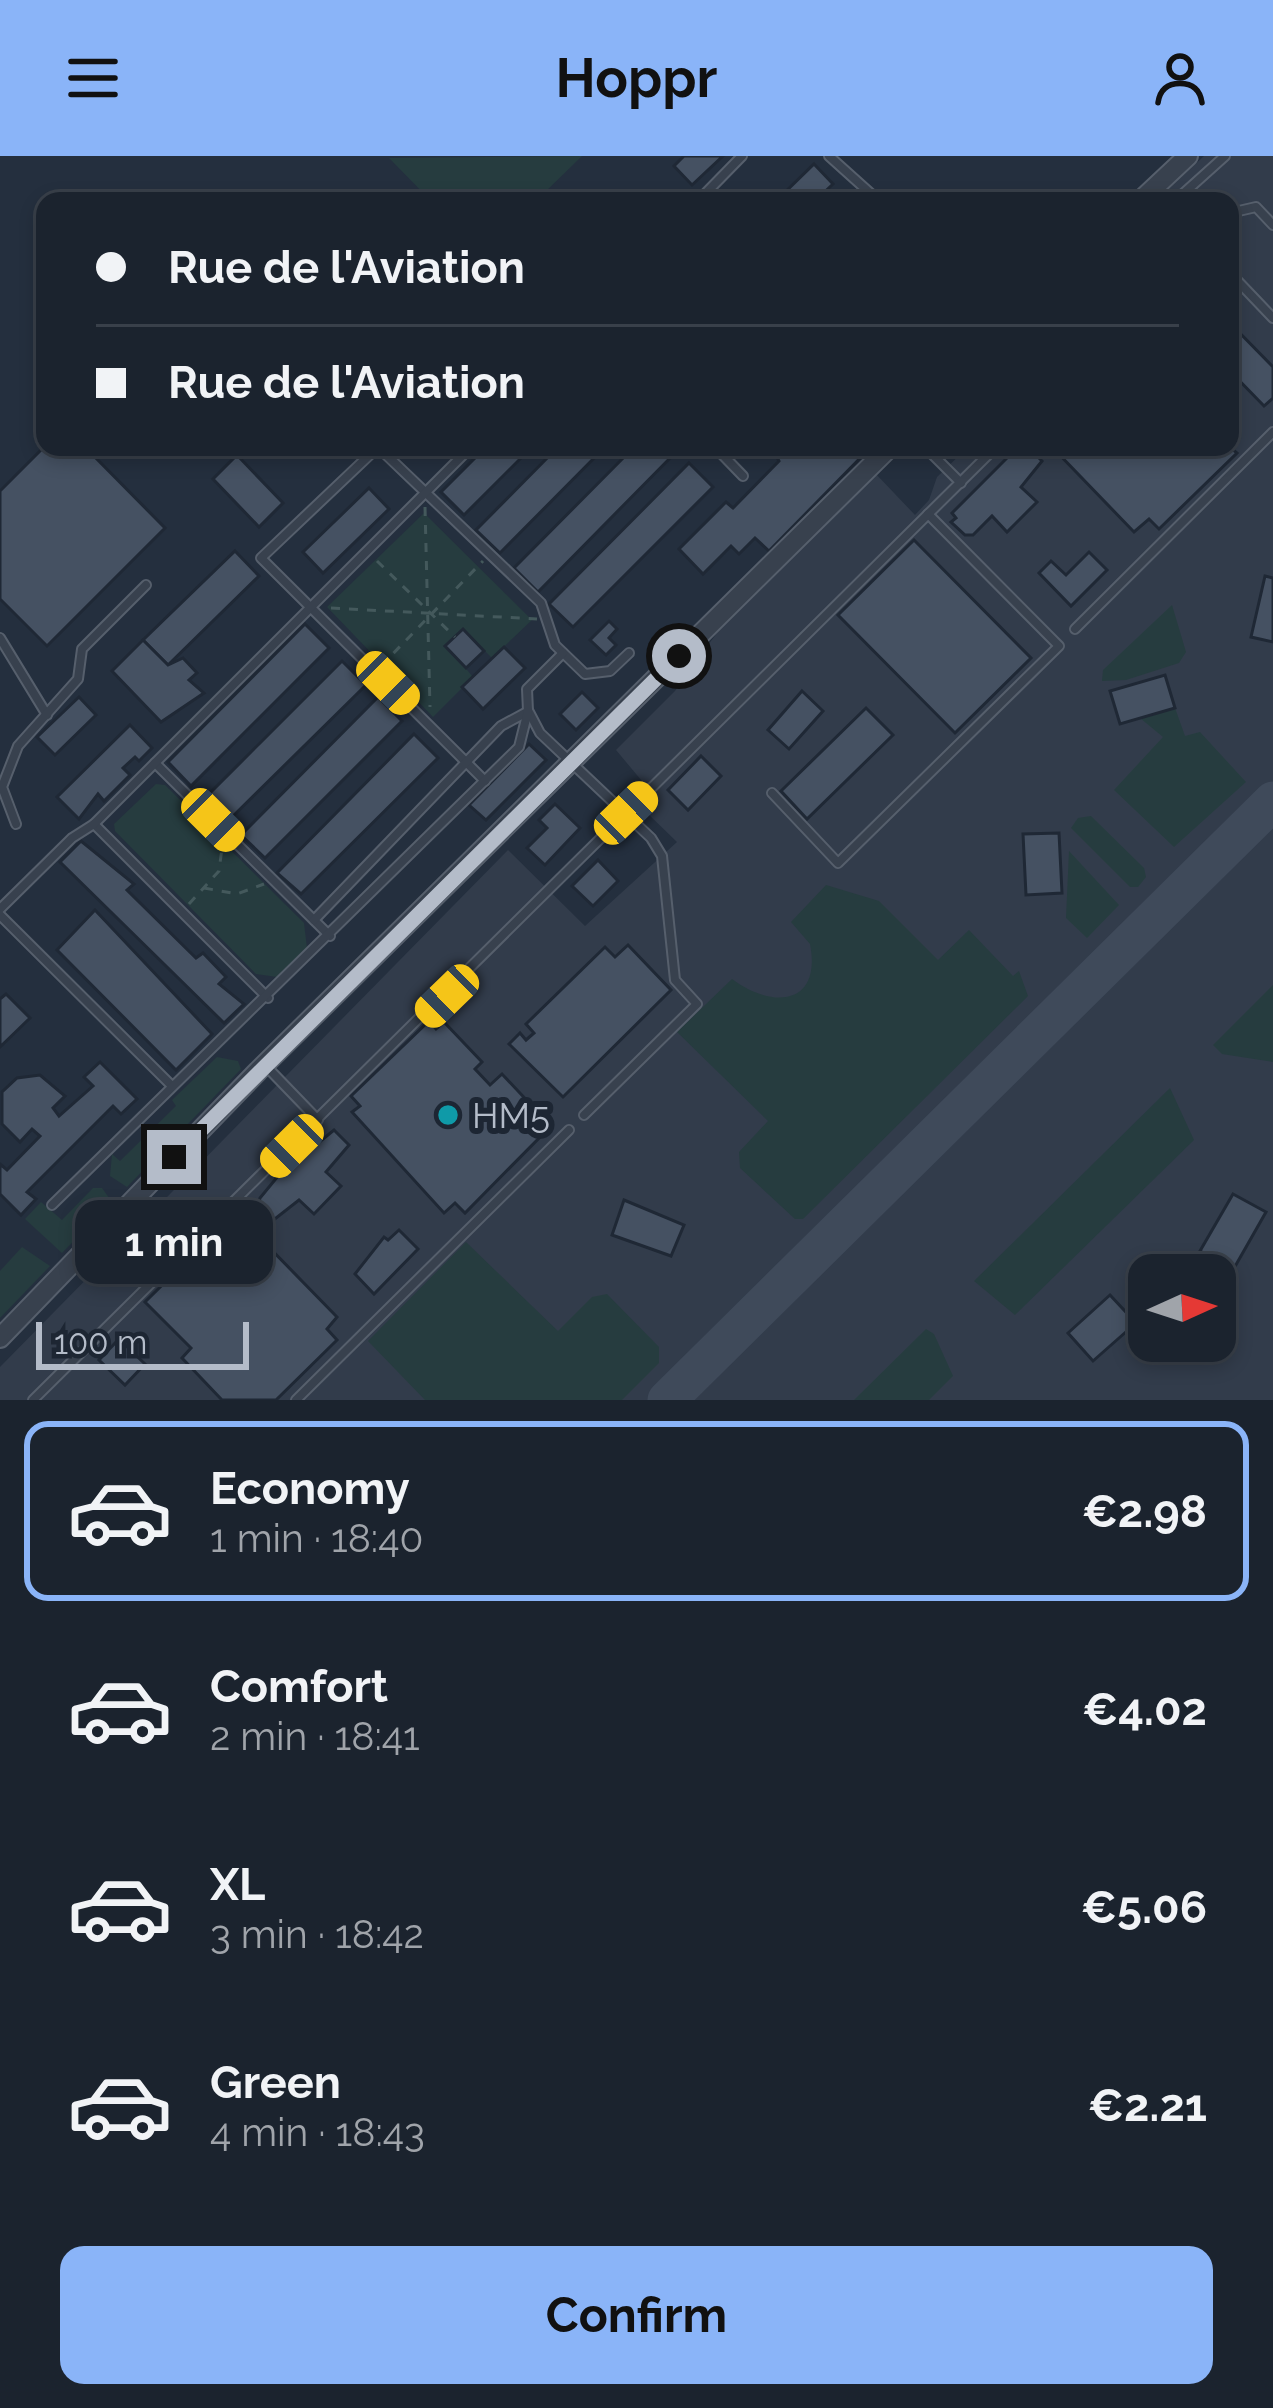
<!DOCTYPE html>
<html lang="en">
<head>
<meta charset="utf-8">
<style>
	body { margin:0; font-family:Raleway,sans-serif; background:#282f3a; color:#f1f3f6; height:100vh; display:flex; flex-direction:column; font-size:45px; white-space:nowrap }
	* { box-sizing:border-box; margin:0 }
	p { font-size:39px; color:#a0a4aa }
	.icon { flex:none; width:66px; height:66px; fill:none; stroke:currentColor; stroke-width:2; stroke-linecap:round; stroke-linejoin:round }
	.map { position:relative; height:1244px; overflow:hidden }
	.panel { display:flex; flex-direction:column; background:#1b232e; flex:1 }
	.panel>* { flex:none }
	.guide { position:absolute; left:36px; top:36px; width:1203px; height:264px; border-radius:24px; box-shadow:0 6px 18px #0003,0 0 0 3px #39404a; display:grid; align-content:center; height:264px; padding:0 60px; background:#1b232e }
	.needle { width:78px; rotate:87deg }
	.buttons { position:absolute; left:1128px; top:1098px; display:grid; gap:24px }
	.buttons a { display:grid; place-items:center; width:108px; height:108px; border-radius:24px; background:#1b232e; box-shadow:0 6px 18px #0003,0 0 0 3px #39404a; font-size:60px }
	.scale { position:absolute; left:36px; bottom:30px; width:213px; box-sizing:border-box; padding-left:12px; border:6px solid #b4bcc9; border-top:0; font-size:33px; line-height:42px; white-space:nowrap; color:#b4bcc9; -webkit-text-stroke:9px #1d2633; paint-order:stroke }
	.end { position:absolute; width:54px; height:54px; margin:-27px; border:15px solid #b4bcc9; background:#111; box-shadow:0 0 0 6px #111 }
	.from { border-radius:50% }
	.bubble { position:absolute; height:84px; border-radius:24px; background:#1b232e; box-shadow:0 6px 18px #0003,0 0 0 3px #39404a; font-size:39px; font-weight:700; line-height:84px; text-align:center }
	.car { position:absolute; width:36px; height:72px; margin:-36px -18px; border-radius:15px; box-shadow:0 0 9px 3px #0007; background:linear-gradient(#f5c518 24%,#345 0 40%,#f5c518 0 76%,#345 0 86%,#f5c518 0) }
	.guide b { display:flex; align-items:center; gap:42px; height:114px; font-size:45px }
	.guide b+b { border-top:3px solid #39404a }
	.guide i { width:30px; height:30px; background:#f1f3f6 }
	ul { padding:21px 0 0; list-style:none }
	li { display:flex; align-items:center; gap:36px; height:180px; margin:0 24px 18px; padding:0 36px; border:6px solid transparent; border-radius:24px }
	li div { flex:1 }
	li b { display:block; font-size:45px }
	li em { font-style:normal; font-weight:700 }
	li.active { border-color:#8ab4f8 }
	li>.icon { width:108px; height:108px; stroke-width:1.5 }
	.action { display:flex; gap:24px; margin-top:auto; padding:24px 60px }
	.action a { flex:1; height:138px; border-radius:24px; background:#8ab4f8; color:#111; font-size:48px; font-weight:700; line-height:138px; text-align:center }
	header { display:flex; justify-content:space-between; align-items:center; height:156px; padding:0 60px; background:#8ab4f8; color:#111; font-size:54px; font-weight:700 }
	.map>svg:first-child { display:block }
	.airport { fill:#323c4b; fill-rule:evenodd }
	.green { fill:#263c3f }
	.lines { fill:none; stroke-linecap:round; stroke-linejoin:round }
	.taxiway { stroke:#3f4a5a; stroke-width:39 }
	.building { fill:#455162; stroke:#1f2835; stroke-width:3 }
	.service-casing { stroke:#565f6c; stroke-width:12 }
	.tertiary-casing { stroke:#565f6c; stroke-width:22 }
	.path { stroke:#44595c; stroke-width:3; stroke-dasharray:9 9; stroke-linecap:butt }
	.service { stroke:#38414e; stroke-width:8 }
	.tertiary { stroke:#38414e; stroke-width:18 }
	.route { stroke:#b4bcc9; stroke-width:15 }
	.culture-dot { fill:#0f9aa8; stroke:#1d2633; stroke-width:4.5 }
	.labels { text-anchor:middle; stroke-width:12; stroke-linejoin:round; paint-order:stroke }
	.poi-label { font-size:36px; fill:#b4bcc9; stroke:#1d2633; text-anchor:start }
</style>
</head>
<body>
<header><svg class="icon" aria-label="menu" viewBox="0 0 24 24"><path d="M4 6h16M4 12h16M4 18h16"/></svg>Hoppr<svg class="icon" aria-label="person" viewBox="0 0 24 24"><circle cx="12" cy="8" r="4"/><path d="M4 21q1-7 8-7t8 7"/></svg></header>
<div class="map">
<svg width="1273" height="1244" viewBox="0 0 1273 1244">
	<rect width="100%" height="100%" fill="#242f3e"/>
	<path class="airport" d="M 1204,0 L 1273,0 L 1273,1244 L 0,1244 L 0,1211 L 508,694 L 585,770 L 677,686 L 645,655 L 657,643 L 616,594 L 675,535 L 724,467 L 875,317 L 915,359 L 929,344 L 937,321 L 968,291 L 1230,291 L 1230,45 L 1156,45 ZM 1149,1119 L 1215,1119 L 1215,1185 L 1149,1185 Z"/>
	<g class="green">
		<polygon points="582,0 536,45 431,45 389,2"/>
		<polygon points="424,357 532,464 492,502 463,473 446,489 473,521 433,561 327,451"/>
		<polygon points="1172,449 1186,496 1179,507 1126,524 1102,525 1103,514"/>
		<polygon points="1175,552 1185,580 1200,576 1246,626 1174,691 1114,634 1163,581 1140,562"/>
		<polygon points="156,628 165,629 304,767 307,792 277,821 256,818 115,675 114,668"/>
		<polygon points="1091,660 1144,712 1146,721 1138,731 1130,731 1071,672 1078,662"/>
		<polygon points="1069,695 1119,749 1087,782 1066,762"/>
		<path d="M 826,729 L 879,745 L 938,804 L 969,774 L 1013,820 L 1019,815 L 1028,840 L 803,1063 L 795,1063 L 740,1012 L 739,996 L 768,965 L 677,876 L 732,823 C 772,853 822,850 810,788 L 791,766 Z"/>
		<polygon points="1273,829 1273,906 1222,898 1213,889"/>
		<polygon points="217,901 238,905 241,913 127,1031 110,1020 112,998 120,1005 176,950 172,944"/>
		<polygon points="1170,932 1194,984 1015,1159 974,1125"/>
		<polygon points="93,1032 102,1032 112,1046 62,1097 25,1063 41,1046 62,1064"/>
		<polygon points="466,1086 558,1175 592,1141 607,1138 659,1191 659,1207 622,1244 425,1244 368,1185"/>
		<polygon points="22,1091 50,1110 0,1162 0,1115"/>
		<polygon points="926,1173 934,1178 953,1220 929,1244 854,1244"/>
	</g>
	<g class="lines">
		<polyline class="taxiway" points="667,1244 1273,645"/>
	</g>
	<g class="building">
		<polygon points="684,0 723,0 692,29 674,10"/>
		<polygon points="814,8 833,28 815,45 776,45"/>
		<polygon points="1230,167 1273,211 1273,242 1264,250 1230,215"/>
		<polygon points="45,290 85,291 165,372 47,490 0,443 0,335"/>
		<polygon points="486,291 532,291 464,359 441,336"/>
		<polygon points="558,291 605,291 500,397 476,374"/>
		<polygon points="634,291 677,295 538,436 514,412"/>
		<polygon points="779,291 871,291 769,395 755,382 739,398 731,390 703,418 679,393 726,346 733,352 779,305 774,296"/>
		<polygon points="1018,291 1028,291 1042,305 1021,331 1037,346 1007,376 992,360 973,379 965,379 951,366 956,362 952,357"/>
		<polygon points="1052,291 1230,291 1237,297 1159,373 1149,363 1134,376"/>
		<polygon points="237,299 283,347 259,371 213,323"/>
		<polygon points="689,307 713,331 573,471 549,448"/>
		<polygon points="369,332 389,353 323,417 303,396"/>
		<polygon points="914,384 1031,502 955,577 838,459"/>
		<polygon points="235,395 259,420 168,509 143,484"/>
		<polygon points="1089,396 1107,414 1071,450 1039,417 1051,405 1066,419"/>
		<polygon points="1265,420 1273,422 1273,486 1251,481"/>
		<polygon points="609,465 617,473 609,482 616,489 606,499 590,484"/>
		<polygon points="305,468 329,492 191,630 168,606"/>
		<polygon points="463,473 484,495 466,512 445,490"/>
		<polygon points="143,484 168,509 183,502 197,517 189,524 204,537 161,566 112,515"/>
		<polygon points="504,491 525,512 483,553 462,531"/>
		<polygon points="342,505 366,529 227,666 204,643"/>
		<polygon points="1165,519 1175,552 1120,568 1110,535"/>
		<polygon points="802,535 823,555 789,593 768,574"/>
		<polygon points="582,536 598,552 576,574 560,558"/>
		<polygon points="79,541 96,559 55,599 37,581"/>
		<polygon points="378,541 402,565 265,702 241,679"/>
		<polygon points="866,552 893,579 807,663 781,635"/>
		<polygon points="130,569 152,592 139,605 135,601 123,612 130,619 104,645 98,638 79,663 57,641"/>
		<polygon points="414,578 438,602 301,738 277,717"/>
		<polygon points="529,588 546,604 486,664 469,649"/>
		<polygon points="701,600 721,620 688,654 668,634"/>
		<polygon points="555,648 580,672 545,709 527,692 547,672 539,664"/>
		<polygon points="1059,677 1062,737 1026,739 1023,678"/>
		<polygon points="81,685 134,728 127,734 196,802 203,797 226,821 219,828 244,848 224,867 60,706"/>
		<polygon points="598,704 618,725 593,750 572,730"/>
		<polygon points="95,754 212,878 176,914 57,794"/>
		<polygon points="628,789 671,834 563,941 509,888 520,877 526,884 534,877 526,868 605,791 615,801"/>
		<polygon points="6,838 30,862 0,891 0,843"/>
		<polygon points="429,865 436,873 444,866 482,906 475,913 490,929 502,918 551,970 465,1057 455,1047 444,1057 352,956 360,950 351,940"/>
		<polygon points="100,906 137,943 121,958 113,950 27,1036 36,1043 21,1059 0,1038 0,1008 7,1014 40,980 32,973 20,986 2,968 2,936 17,922 40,919 65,940 53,952 59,960 93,930 84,921"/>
		<polygon points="334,974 349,989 326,1016 341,1030 314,1058 299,1044 271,1066 257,1052 260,1042 297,997 301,1001"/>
		<polygon points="1233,1038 1266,1056 1233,1114 1200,1095"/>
		<polygon points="624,1044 684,1069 671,1100 612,1079"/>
		<polygon points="224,1068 231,1076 238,1069 251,1082 258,1080 337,1161 327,1173 337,1184 276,1244 222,1244 182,1202 191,1192 145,1146"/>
		<polygon points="399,1074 418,1093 374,1138 355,1118 384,1081 388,1084"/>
		<polygon points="1110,1139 1136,1167 1093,1205 1068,1177"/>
		<polygon points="119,1183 145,1208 125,1229 99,1204"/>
	</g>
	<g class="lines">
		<defs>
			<g id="service">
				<polyline points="829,0 879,45"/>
				<polyline points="698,45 742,0"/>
				<polyline points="1175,45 1225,0"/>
				<polyline points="1230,57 1256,51 1273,69"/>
				<polyline points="1230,117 1273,162"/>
				<polyline points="715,291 743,320"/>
				<polyline points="925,291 961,327"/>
				<polyline points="1075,473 1273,276"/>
				<polyline points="0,482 47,559"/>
				<polyline points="529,556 540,577 651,682 662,700 675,824 697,848 584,959"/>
				<polyline points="155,607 330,780"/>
				<polyline points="485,625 261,402 378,291 541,447 555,489 585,518 610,515 629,497"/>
				<polyline points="772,637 838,707 1059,490 928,358"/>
				<polyline points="16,668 2,631 18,590 78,523 82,493 146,429"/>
				<polyline points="94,668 268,842"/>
				<polyline points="0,753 72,682 94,668 471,291"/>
				<polyline points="0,759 171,929"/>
				<polyline points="314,764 501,570 527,556"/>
				<polyline points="265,909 318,964"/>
				<polyline points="52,1049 519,591 528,555 527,533 563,497"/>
				<polyline points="33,1244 996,291"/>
				<polyline points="296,1244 569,974"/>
			</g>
			<g id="tertiary">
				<polyline points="1140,45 1188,0"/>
				<polyline points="0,1182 258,915 890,291"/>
			</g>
		</defs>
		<use href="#service" class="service-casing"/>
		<use href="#tertiary" class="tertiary-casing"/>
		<g class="path">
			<polyline points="425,351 430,551"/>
			<polyline points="377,405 455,481"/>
			<polyline points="331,452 537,463"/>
			<polyline points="381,510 483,405"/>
			<polyline points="204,732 237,738 264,728"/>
			<polyline points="189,748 219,715 222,692"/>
		</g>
		<use href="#service" class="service"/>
		<use href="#tertiary" class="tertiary"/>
	</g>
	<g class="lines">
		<polyline class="route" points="174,1001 679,500"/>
	</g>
	<circle class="culture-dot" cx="448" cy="959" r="12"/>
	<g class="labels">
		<g class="poi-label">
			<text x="472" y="972">HM5</text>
		</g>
	</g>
</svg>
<div class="buttons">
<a><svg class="needle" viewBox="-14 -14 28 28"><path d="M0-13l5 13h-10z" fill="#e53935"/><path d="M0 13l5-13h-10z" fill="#a0a4aa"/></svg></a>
</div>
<div class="scale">100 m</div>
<i class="end from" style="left:679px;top:500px"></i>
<i class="end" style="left:174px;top:1001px"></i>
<div class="bubble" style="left:75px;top:1044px;width:198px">1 min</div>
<i class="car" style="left:388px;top:527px;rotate:135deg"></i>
<i class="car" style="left:626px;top:657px;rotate:46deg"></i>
<i class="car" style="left:213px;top:664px;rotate:135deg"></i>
<i class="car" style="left:447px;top:840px;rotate:226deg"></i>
<i class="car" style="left:292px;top:990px;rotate:225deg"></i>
<div class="guide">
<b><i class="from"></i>Rue de l'Aviation</b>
<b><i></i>Rue de l'Aviation</b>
</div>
</div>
<section class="panel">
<ul>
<li class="active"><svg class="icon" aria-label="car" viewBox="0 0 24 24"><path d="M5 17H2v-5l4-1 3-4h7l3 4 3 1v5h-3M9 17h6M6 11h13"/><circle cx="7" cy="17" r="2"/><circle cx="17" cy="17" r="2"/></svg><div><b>Economy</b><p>1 min · 18:40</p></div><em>€2.98</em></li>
<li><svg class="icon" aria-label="car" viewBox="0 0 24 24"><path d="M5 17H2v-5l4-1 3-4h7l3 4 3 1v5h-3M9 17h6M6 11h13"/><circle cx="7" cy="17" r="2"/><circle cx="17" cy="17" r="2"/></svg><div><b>Comfort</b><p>2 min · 18:41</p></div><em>€4.02</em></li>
<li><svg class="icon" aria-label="car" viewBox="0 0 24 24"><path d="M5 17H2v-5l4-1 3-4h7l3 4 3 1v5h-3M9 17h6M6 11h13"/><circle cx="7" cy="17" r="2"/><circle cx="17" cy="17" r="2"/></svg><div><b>XL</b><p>3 min · 18:42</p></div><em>€5.06</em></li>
<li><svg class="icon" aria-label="car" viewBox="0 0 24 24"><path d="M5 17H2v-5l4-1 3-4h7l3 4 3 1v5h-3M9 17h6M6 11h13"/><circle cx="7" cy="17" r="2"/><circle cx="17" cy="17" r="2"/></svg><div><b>Green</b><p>4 min · 18:43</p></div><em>€2.21</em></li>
</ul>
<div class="action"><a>Confirm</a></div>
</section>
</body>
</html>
